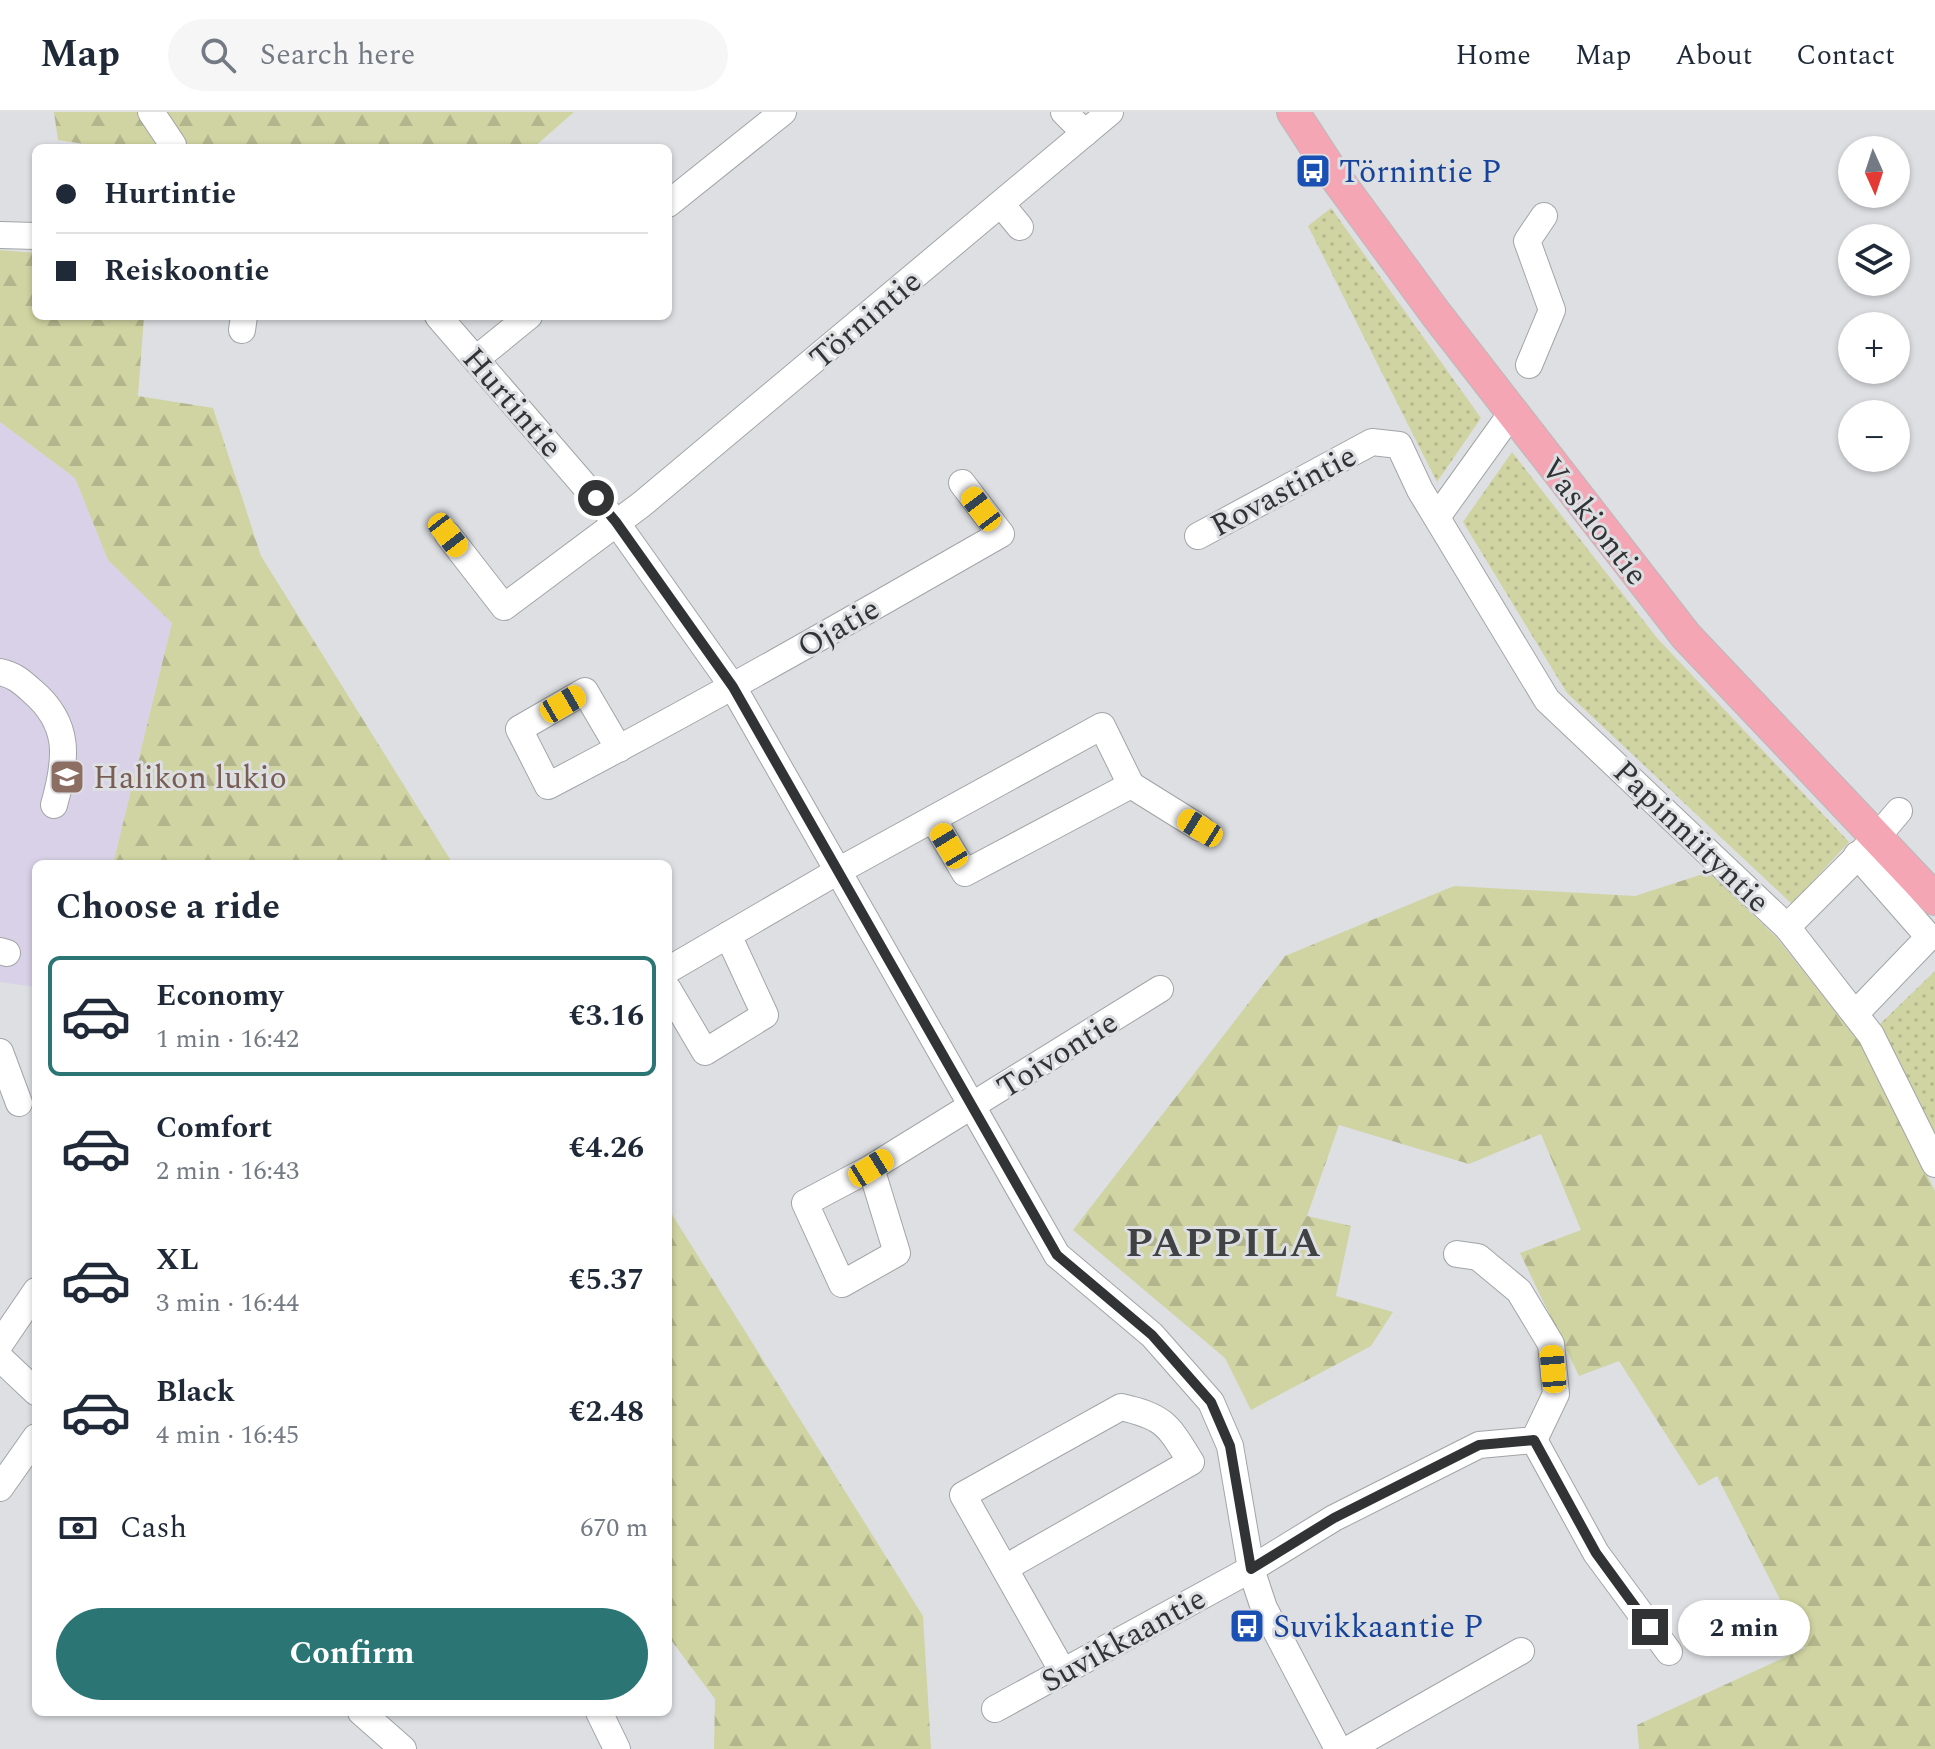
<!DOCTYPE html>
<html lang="en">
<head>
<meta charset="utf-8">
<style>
	body { margin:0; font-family:Spectral,serif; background:#f6f6f7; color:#1f2937; height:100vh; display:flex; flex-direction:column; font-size:30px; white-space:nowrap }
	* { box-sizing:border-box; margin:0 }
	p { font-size:26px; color:#747a83 }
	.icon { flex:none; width:44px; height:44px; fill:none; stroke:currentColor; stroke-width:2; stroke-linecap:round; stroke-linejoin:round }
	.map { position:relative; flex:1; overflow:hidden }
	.drawer { position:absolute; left:32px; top:748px; width:640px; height:856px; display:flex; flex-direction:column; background:#fff; border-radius:12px; box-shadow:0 2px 6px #0004 }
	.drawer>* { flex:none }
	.hud { position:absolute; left:32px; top:32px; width:640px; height:176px; border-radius:12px; box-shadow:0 2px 6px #0004; display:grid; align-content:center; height:176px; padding:0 24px; background:#fff }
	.needle { width:52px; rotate:177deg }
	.controls { position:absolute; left:1838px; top:24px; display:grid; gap:16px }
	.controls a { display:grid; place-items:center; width:72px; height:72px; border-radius:50%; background:#fff; box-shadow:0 2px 6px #0004; font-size:40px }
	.end { position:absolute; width:36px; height:36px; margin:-18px; border:10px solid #323334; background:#fff; box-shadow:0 0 0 4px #fff }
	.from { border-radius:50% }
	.bubble { position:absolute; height:56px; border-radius:28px; background:#fff; box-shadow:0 2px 6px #0004; font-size:26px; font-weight:700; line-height:56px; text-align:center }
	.car { position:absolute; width:24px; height:48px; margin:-24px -12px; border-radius:10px; box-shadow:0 0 6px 2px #0007; background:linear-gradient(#f5c518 24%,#345 0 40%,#f5c518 0 76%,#345 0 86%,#f5c518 0) }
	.hud b { display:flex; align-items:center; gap:28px; height:76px; font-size:30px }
	.hud b+b { border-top:2px solid #e0e1e3 }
	.hud i { width:20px; height:20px; background:#1f2937 }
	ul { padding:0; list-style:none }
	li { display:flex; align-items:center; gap:24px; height:120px; margin:0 16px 12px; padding:0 8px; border:4px solid transparent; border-radius:12px }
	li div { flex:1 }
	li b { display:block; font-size:30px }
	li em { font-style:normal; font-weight:700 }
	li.current { border-color:#2b7575 }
	li>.icon { width:72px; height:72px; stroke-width:1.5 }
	h2 { padding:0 24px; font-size:36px; line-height:96px }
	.pay { display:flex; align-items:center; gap:20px; height:88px; padding:0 24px; font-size:30px }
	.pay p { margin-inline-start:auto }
	.cta { display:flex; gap:16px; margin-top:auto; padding:16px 24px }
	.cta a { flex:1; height:92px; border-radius:48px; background:#2b7575; color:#fff; font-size:32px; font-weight:700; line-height:92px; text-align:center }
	header { display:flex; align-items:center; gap:48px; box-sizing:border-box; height:112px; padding:0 40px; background:#fff; border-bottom:2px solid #e0e1e3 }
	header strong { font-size:38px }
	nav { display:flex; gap:44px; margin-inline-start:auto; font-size:28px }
	.search { width:560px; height:72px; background:#f6f6f7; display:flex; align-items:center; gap:20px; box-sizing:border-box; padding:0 28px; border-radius:44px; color:#747a83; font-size:30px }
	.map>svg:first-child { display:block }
	.education { fill:#d8d1e7 }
	.grass { fill:url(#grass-dots) }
	.forest { fill:url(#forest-firs) }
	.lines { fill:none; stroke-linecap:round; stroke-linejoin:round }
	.minor-casing { stroke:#a2a5a7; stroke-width:28 }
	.major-casing { stroke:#b9baba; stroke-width:34 }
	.minor { stroke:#fff; stroke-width:26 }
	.major { stroke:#f4a6b4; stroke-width:32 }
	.route { stroke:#323334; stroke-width:10 }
	.labels { text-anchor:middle; stroke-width:6; stroke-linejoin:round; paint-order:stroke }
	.transit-label { font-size:32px; fill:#164399; stroke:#dddfe2; text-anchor:start }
	.street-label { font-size:32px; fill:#323334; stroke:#dddfe2 }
	.education-label { font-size:32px; fill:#785e54; stroke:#dddfe2; text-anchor:start }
	.district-label { font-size:40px; font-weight:bold; letter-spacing:2px; fill:#404244; stroke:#dddfe2 }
</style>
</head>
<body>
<header>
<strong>Map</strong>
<div class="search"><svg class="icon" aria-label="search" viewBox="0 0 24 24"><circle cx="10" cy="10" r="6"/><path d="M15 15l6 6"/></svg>Search here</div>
<nav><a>Home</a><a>Map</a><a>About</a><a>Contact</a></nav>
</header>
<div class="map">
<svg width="1935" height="1637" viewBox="0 0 1935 1637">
	<defs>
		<pattern id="grass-dots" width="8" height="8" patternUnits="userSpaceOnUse" patternTransform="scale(2)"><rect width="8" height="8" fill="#d0d4a2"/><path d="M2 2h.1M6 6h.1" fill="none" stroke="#b3b68c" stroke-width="1.8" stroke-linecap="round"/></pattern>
		<pattern id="forest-firs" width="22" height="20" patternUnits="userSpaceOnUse" patternTransform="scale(2)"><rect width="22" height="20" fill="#d0d4a2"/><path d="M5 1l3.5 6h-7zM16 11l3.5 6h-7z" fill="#b3b68c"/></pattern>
	</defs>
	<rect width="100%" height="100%" fill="#dddfe2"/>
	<polygon class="education" points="0,310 75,366 108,448 172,511 113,752 36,752 36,875 0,870"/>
	<g class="grass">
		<polygon points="1331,96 1481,306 1437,370 1308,114"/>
		<polygon points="1512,340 1657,526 1849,730 1792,792 1567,581 1463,410"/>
		<polygon points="1935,859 1935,1022 1878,914"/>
	</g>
	<g class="forest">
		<polygon points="54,0 574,0 533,36 110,36 58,28"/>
		<polygon points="0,138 36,141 36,204 144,204 138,284 213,296 261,444 453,752 113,752 172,511 108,448 75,366 0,310"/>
		<polygon points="1709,760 1777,826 1862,933 1935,1079 1935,1637 1639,1637 1637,1613 1805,1536 1717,1364 1699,1374 1619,1249 1579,1264 1520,1141 1581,1118 1541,1022 1469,1052 1339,1013 1307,1104 1351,1114 1336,1184 1393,1200 1371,1234 1251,1298 1225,1246 1073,1118 1285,844 1454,774 1635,784"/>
		<polygon points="668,1096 923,1504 931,1637 714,1637 715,1587 668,1524"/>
	</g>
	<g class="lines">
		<defs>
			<g id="minor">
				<polyline points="151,0 173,33 172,36"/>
				<polyline points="1064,0 1085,21"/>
				<polyline points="668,92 783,0"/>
				<polyline points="1001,92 1020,115"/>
				<polyline points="0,123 36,124"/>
				<polyline points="438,204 616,410 733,575 1057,1143 1152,1223 1211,1290 1230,1334 1251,1457 1264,1496 1338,1637"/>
				<polyline points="242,218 244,204"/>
				<polyline points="476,247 529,204"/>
				<polyline points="1529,253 1552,198 1527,129 1544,104"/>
				<polyline points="1437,405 1511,302"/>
				<polyline points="448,423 504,495 642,392 1110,0"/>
				<polyline points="1198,424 1372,330 1399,333 1420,378 1547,588 1787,815 1871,923 1935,1052"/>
				<path d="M 0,560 C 14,563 21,569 32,579 C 71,612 67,647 54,693"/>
				<path d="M 619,637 L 585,579 L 519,617 L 548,674 C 701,594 851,508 1001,422 L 962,371"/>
				<polyline points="1131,673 1200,716"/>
				<polyline points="1787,815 1877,725 1899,699"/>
				<polyline points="0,839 7,841"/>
				<polyline points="668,858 838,759 1102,614 1131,673 965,761 933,707"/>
				<polyline points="668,877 705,940 765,903 728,823"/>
				<polyline points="1856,901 1929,825 1857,743"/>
				<polyline points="0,940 19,991"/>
				<polyline points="871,1056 805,1091 842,1172 897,1141 871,1056 1160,877"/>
				<polyline points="0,1232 36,1179"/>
				<polyline points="0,1246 36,1280"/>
				<polyline points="1534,1328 1596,1441 1669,1540"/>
				<polyline points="0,1376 36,1325"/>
				<path d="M 1005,1456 L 1191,1350 C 1168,1313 1165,1305 1121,1295 L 963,1383 L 1063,1560"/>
				<polyline points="995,1597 1251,1457 1334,1406 1479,1333 1534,1328 1556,1282 1551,1232 1519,1179 1478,1145 1457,1142"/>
				<polyline points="361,1600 403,1637"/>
				<polyline points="599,1600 617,1637"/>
				<polyline points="1349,1637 1521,1539"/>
			</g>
			<polyline id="major" points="1293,0 1334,63 1436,202 1686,524 1935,787"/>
		</defs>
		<use href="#minor" class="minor-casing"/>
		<use href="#major" class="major-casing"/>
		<use href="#minor" class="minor"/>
		<use href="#major" class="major"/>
	</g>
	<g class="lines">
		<polyline class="route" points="596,386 616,410 733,575 1057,1143 1152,1223 1211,1290 1230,1334 1251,1457 1334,1406 1479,1333 1534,1328 1596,1441 1650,1515"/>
	</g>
	<defs>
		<symbol id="bus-square" viewBox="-11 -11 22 22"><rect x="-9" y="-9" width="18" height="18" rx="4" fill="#1a4fb4" stroke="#dddfe2"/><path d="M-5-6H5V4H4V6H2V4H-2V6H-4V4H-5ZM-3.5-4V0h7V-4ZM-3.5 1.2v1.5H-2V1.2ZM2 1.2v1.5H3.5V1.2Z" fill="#fff"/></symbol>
		<symbol id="school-square" viewBox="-11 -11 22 22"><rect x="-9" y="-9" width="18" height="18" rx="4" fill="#8d6e63" stroke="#dddfe2"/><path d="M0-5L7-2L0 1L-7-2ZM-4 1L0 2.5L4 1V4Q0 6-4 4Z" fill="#fff"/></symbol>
	</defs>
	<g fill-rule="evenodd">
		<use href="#bus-square" x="1293" y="39" width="40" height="40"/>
		<use href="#school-square" x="47" y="645" width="40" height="40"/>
		<use href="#bus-square" x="1227" y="1494" width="40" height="40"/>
	</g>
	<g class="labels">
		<g class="transit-label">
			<text x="1339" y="70">Törnintie P</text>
			<text x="1273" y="1525">Suvikkaantie P</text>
		</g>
		<g class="street-label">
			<text transform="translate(865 207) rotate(-40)" y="11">Törnintie</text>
			<text transform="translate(513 290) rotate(49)" y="11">Hurtintie</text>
			<text transform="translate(1283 378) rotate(-28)" y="11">Rovastintie</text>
			<text transform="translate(1595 409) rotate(52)" y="11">Vaskiontie</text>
			<text transform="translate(838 515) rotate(-30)" y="11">Ojatie</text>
			<text transform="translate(1692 724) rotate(44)" y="11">Papinniityntie</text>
			<text transform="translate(1057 942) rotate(-32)" y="11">Toivontie</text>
			<text transform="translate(1123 1527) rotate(-29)" y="11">Suvikkaantie</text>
		</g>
		<g class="education-label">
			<text x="93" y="676">Halikon lukio</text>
		</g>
		<g class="district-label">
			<text x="1224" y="1144">PAPPILA</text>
		</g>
	</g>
</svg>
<div class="controls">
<a><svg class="needle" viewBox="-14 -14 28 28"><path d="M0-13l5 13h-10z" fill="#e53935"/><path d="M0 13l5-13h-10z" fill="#747a83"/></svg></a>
<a><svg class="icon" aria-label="layers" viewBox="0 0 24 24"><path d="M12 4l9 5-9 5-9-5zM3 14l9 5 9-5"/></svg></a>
<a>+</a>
<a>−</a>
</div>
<i class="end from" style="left:596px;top:386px"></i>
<i class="end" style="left:1650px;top:1515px"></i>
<div class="bubble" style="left:1678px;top:1488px;width:132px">2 min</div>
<i class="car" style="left:981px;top:397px;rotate:323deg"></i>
<i class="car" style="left:448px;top:423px;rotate:142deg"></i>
<i class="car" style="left:563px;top:592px;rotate:60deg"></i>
<i class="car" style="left:1200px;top:716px;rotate:302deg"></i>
<i class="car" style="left:949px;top:734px;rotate:329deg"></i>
<i class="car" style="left:871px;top:1056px;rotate:58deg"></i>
<i class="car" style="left:1553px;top:1257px;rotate:355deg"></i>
<div class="hud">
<b><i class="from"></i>Hurtintie</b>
<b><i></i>Reiskoontie</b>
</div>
<section class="drawer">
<h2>Choose a ride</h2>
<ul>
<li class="current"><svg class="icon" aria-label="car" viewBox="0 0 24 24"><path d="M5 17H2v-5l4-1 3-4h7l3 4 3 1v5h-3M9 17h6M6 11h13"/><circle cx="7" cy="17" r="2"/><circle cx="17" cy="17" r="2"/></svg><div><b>Economy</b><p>1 min · 16:42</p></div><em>€3.16</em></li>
<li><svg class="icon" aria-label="car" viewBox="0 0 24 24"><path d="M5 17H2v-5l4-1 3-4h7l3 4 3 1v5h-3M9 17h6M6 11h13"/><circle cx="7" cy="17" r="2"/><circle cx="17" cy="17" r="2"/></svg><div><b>Comfort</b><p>2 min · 16:43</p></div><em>€4.26</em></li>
<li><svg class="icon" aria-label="car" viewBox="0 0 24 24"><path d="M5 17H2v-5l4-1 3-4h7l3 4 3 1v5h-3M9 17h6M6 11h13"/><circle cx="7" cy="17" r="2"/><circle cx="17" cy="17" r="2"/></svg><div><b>XL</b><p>3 min · 16:44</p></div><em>€5.37</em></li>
<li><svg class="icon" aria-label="car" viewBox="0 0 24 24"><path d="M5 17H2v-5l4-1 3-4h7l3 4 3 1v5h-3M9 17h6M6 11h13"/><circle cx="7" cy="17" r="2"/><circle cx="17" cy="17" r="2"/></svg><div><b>Black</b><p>4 min · 16:45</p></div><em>€2.48</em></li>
</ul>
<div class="pay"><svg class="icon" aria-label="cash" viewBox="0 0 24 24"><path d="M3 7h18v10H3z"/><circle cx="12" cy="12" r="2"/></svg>Cash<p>670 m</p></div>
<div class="cta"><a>Confirm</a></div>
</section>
</div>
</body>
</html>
